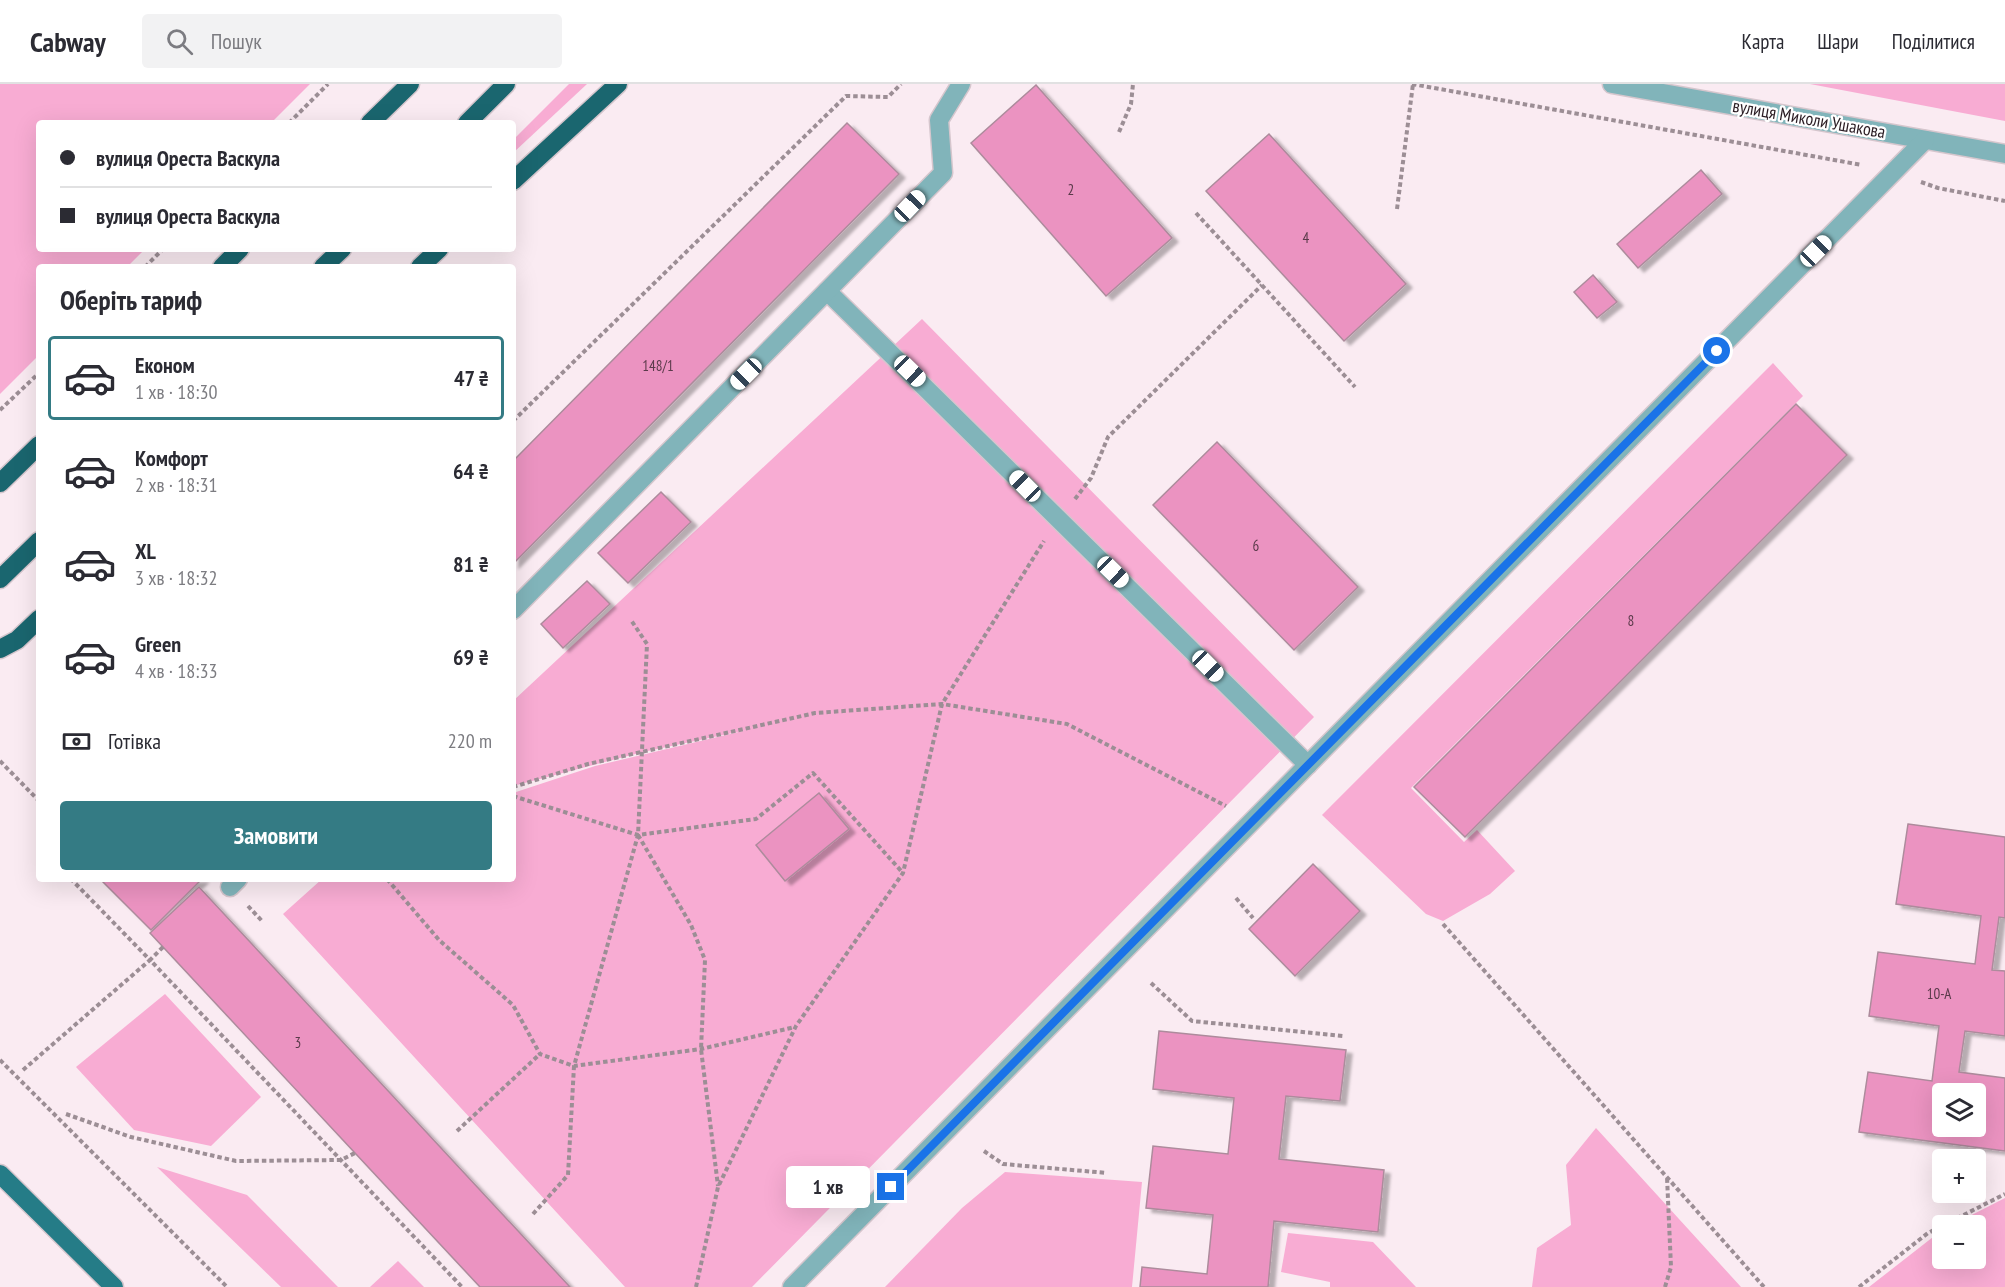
<!DOCTYPE html>
<html lang="uk">
<head>
<meta charset="utf-8">
<style>
	body { margin:0; font-family:"PT Sans Narrow",sans-serif; background:#f2f2f3; color:#2b2b33; height:100vh; display:flex; flex-direction:column; font-size:22px; white-space:nowrap }
	* { box-sizing:border-box; margin:0 }
	p { font-size:20px; color:#7c7c81 }
	.icon { flex:none; width:33px; height:33px; fill:none; stroke:currentColor; stroke-width:2; stroke-linecap:round; stroke-linejoin:round }
	.map { position:relative; flex:1; overflow:hidden }
	.panel { position:absolute; left:36px; top:180px; width:480px; height:618px; display:flex; flex-direction:column; background:#fff; border-radius:6px; box-shadow:0 6px 24px #0002 }
	.panel>* { flex:none }
	.banner { position:absolute; left:36px; top:36px; width:480px; height:132px; border-radius:6px; box-shadow:0 6px 24px #0002; display:grid; align-content:center; height:132px; padding:0 24px; background:#fff }
	.controls { position:absolute; left:1932px; top:999px; display:grid; gap:12px }
	.controls a { display:grid; place-items:center; width:54px; height:54px; border-radius:6px; background:#fff; box-shadow:0 6px 24px #0002; font-size:30px }
	.end { position:absolute; width:27px; height:27px; margin:-14px; border:8px solid #1a73e8; background:#fff; box-shadow:0 0 0 3px #fff }
	.from { border-radius:50% }
	.bubble { position:absolute; height:42px; border-radius:6px; background:#fff; box-shadow:0 6px 24px #0002; font-size:20px; font-weight:800; line-height:42px; text-align:center }
	.car { position:absolute; width:18px; height:36px; margin:-18px -9px; border-radius:8px; box-shadow:0 0 4px 2px #0007; background:linear-gradient(#fff 24%,#345 0 40%,#fff 0 76%,#345 0 86%,#fff 0) }
	.banner b { display:flex; align-items:center; gap:21px; height:57px; font-size:22px }
	.banner b+b { border-top:2px solid #e1e1e2 }
	.banner i { width:15px; height:15px; background:#2b2b33 }
	ul { padding:0; list-style:none }
	li { display:flex; align-items:center; gap:18px; height:84px; margin:0 12px 9px; padding:0 12px; border:3px solid transparent; border-radius:6px }
	li div { flex:1 }
	li b { display:block; font-size:22px }
	li em { font-style:normal; font-weight:800 }
	li.selected { border-color:#347b84 }
	li>.icon { width:54px; height:54px; stroke-width:1.5 }
	h2 { padding:0 24px; font-size:27px; line-height:72px }
	.pay { display:flex; align-items:center; gap:15px; height:66px; padding:0 24px; font-size:22px }
	.pay p { margin-inline-start:auto }
	.button { display:flex; gap:12px; margin-top:auto; padding:12px 24px }
	.button a { flex:1; height:69px; border-radius:6px; background:#347b84; color:#fff; font-size:24px; font-weight:800; line-height:69px; text-align:center }
	header { display:flex; align-items:center; gap:36px; box-sizing:border-box; height:84px; padding:0 30px; background:#fff; border-bottom:2px solid #e1e1e2 }
	header strong { font-size:28px }
	nav { display:flex; gap:33px; margin-inline-start:auto; font-size:21px }
	.search { width:420px; height:54px; background:#f2f2f3; display:flex; align-items:center; gap:15px; box-sizing:border-box; padding:0 21px; border-radius:6px; color:#7c7c81; font-size:22px }
	.map>svg:first-child { display:block }
	.green { fill:#f8acd3 }
	.building { fill:#eb93c1; stroke:#ad8b9c; stroke-width:1.5; fill-rule:evenodd; filter:url(#shadow) }
	.lines { fill:none; stroke-linecap:round; stroke-linejoin:round }
	.minor-casing { stroke:#d5c6cd; stroke-width:21 }
	.major-casing { stroke:#d5c6cd; stroke-width:21 }
	.highway-casing { stroke:#d5c6cd; stroke-width:21 }
	.path { stroke:#9c8e95; stroke-width:4; stroke-dasharray:4.5 3; stroke-linecap:butt }
	.minor { stroke:#81b4ba; stroke-width:18 }
	.major { stroke:#257c87; stroke-width:18 }
	.highway { stroke:#1a666f; stroke-width:18 }
	.route { stroke:#1a73e8; stroke-width:8 }
	.labels { text-anchor:middle; stroke-width:4.5; stroke-linejoin:round; paint-order:stroke }
	.number-label { font-size:15px; fill:#5a3a4a }
	.street-label { font-size:18px; fill:#2a1c23; stroke:#fff }
</style>
</head>
<body>
<header>
<strong>Cabway</strong>
<div class="search"><svg class="icon" aria-label="search" viewBox="0 0 24 24"><circle cx="10" cy="10" r="6"/><path d="M15 15l6 6"/></svg>Пошук</div>
<nav><a>Карта</a><a>Шари</a><a>Поділитися</a></nav>
</header>
<div class="map">
<svg width="2005" height="1203" viewBox="0 0 2005 1203">
	<defs>
		<filter id="shadow"><feDropShadow dx="6" dy="4" stdDeviation="1.5" flood-color="#0004"/></filter>
	</defs>
	<rect width="100%" height="100%" fill="#faebf2"/>
	<g class="green">
		<polygon points="0,0 310,0 271,39 39,39 39,165 145,165 127,183 39,183 39,271 0,310"/>
		<polygon points="569,0 587,0 513,69 513,56"/>
		<polygon points="1810,0 2005,0 2005,37"/>
		<polygon points="922,235 1314,633 752,1203 625,1203 283,830 322,795 513,795 513,709 595,682 747,646 643,668 513,702 513,617"/>
		<polygon points="1773,279 1803,312 1411,704 1464,758 1477,746 1515,787 1490,810 1443,837 1426,830 1322,731"/>
		<polygon points="165,910 261,1013 211,1062 134,1046 76,983"/>
		<polygon points="1596,1044 1741,1203 1532,1203 1537,1164 1571,1141 1566,1081"/>
		<polygon points="157,1083 247,1111 338,1203 281,1203"/>
		<polygon points="1005,1088 1142,1098 1132,1203 885,1203 962,1124"/>
		<polygon points="2005,1114 2005,1203 1869,1203 1942,1146 1942,1174 1976,1174 1976,1142 1952,1141"/>
		<polygon points="1288,1149 1373,1158 1416,1203 1330,1203 1330,1198 1281,1188"/>
		<polygon points="398,1177 424,1203 370,1203"/>
	</g>
	<g class="building">
		<polygon points="1036,1 1172,154 1106,212 971,59"/>
		<polygon points="847,39 899,90 513,480 513,377"/>
		<polygon points="1269,50 1406,200 1344,257 1206,107"/>
		<polygon points="1701,86 1722,110 1638,184 1617,160"/>
		<polygon points="1593,191 1617,218 1597,234 1574,208"/>
		<polygon points="1796,320 1847,371 1465,753 1414,703"/>
		<polygon points="1217,358 1358,503 1294,566 1153,421"/>
		<polygon points="661,408 691,438 628,499 598,469"/>
		<polygon points="587,497 610,520 563,564 541,540"/>
		<polygon points="819,709 849,745 785,797 756,761"/>
		<path d="M 1908,740 L 2005,753 L 2005,834 L 1999,833 L 1992,886 L 2005,887 L 2005,952 L 1965,947 L 1959,988 L 2005,994 L 2005,1067 L 1859,1048 L 1868,988 L 1932,997 L 1939,942 L 1869,932 L 1878,868 L 1975,880 L 1981,832 L 1896,820 ZM 1942,1010 L 1976,1010 L 1976,1042 L 1942,1042 Z"/>
		<polygon points="1313,780 1360,827 1295,892 1249,845"/>
		<polygon points="100,795 202,795 151,846"/>
		<polygon points="199,803 570,1203 480,1203 355,1069 150,849"/>
		<polygon points="1159,947 1346,966 1340,1017 1286,1012 1279,1075 1384,1086 1378,1148 1274,1137 1268,1203 1140,1203 1142,1183 1207,1190 1213,1131 1146,1124 1153,1062 1228,1070 1234,1014 1153,1005"/>
	</g>
	<g class="lines">
		<defs>
			<g id="minor">
				<polyline points="1612,0 2005,70"/>
				<polyline points="827,207 1308,681"/>
				<polyline points="513,526 943,89 939,36 961,0"/>
				<polyline points="230,803 238,795"/>
				<polyline points="792,1203 1925,56"/>
			</g>
			<polyline id="major" points="0,1090 114,1203"/>
			<g id="highway">
				<polyline points="370,39 410,0"/>
				<polyline points="467,39 506,0"/>
				<polyline points="513,97 618,0"/>
				<polyline points="222,183 240,165"/>
				<polyline points="323,183 342,165"/>
				<polyline points="420,183 439,165"/>
				<polyline points="0,399 39,361"/>
				<polyline points="0,495 39,457"/>
				<polyline points="0,565 17,556 39,535"/>
			</g>
		</defs>
		<use href="#minor" class="minor-casing"/>
		<use href="#major" class="major-casing"/>
		<use href="#highway" class="highway-casing"/>
		<g class="path">
			<polyline points="1412,0 1862,81"/>
			<polyline points="289,39 328,0"/>
			<polyline points="1119,48 1131,20 1133,0"/>
			<polyline points="1921,98 1938,104 2005,117"/>
			<polyline points="1397,125 1413,0"/>
			<polyline points="1196,129 1355,303"/>
			<polyline points="145,183 163,165"/>
			<polyline points="0,326 39,289"/>
			<polyline points="513,337 846,12 888,13 901,0"/>
			<polyline points="1075,415 1091,394 1108,353 1262,201"/>
			<polyline points="0,677 39,717"/>
			<polyline points="513,703 588,680 815,629 942,620 1067,640 1226,722"/>
			<polyline points="513,712 638,751 756,735 813,689 903,789"/>
			<polyline points="638,751 691,841 705,876 701,965 718,1102"/>
			<polyline points="387,795 439,856 513,921 540,970 574,982 701,965 795,943"/>
			<polyline points="1236,814 1253,834"/>
			<polyline points="248,822 262,837"/>
			<polyline points="1443,840 1764,1203"/>
			<polyline points="163,863 150,876 462,1203"/>
			<polyline points="1151,899 1192,937 1343,952"/>
			<polyline points="0,976 227,1203"/>
			<polyline points="23,986 150,876 71,795"/>
			<polyline points="66,1030 131,1053 236,1077 341,1076 355,1069"/>
			<polyline points="457,1047 540,970"/>
			<polyline points="984,1067 1003,1080 1107,1089"/>
			<polyline points="533,1130 568,1091 574,982 638,751 647,560 631,536"/>
			<polyline points="696,1203 718,1103 796,942 903,789 942,620 1044,457"/>
			<polyline points="1665,1203 1671,1183 1667,1093"/>
			<polyline points="1859,1203 1928,1149 2005,1110"/>
		</g>
		<use href="#minor" class="minor"/>
		<use href="#major" class="major"/>
		<use href="#highway" class="highway"/>
	</g>
	<g class="lines">
		<polyline class="route" points="891,1103 1717,267"/>
	</g>
	<g class="labels">
		<g class="number-label">
			<text x="1071" y="111">2</text>
			<text x="1306" y="159">4</text>
			<text x="658" y="287">148/1</text>
			<text x="1256" y="467">6</text>
			<text x="1631" y="542">8</text>
			<text x="1939" y="915">10-А</text>
			<text x="298" y="964">3</text>
		</g>
		<g class="street-label">
			<text transform="translate(1809 35) rotate(10)" y="6">вулиця Миколи Ушакова</text>
		</g>
	</g>
</svg>
<div class="controls">
<a><svg class="icon" aria-label="layers" viewBox="0 0 24 24"><path d="M12 4l9 5-9 5-9-5zM3 14l9 5 9-5"/></svg></a>
<a>+</a>
<a>−</a>
</div>
<i class="end from" style="left:1717px;top:267px"></i>
<i class="end" style="left:891px;top:1103px"></i>
<div class="bubble" style="left:786px;top:1082px;width:84px">1 хв</div>
<i class="car" style="left:910px;top:122px;rotate:44deg"></i>
<i class="car" style="left:1816px;top:167px;rotate:45deg"></i>
<i class="car" style="left:910px;top:287px;rotate:134deg"></i>
<i class="car" style="left:746px;top:290px;rotate:225deg"></i>
<i class="car" style="left:1025px;top:402px;rotate:315deg"></i>
<i class="car" style="left:1113px;top:488px;rotate:134deg"></i>
<i class="car" style="left:1208px;top:582px;rotate:135deg"></i>
<div class="banner">
<b><i class="from"></i>вулиця Ореста Васкула</b>
<b><i></i>вулиця Ореста Васкула</b>
</div>
<section class="panel">
<h2>Оберіть тариф</h2>
<ul>
<li class="selected"><svg class="icon" aria-label="car" viewBox="0 0 24 24"><path d="M5 17H2v-5l4-1 3-4h7l3 4 3 1v5h-3M9 17h6M6 11h13"/><circle cx="7" cy="17" r="2"/><circle cx="17" cy="17" r="2"/></svg><div><b>Економ</b><p>1 хв · 18:30</p></div><em>47 ₴</em></li>
<li><svg class="icon" aria-label="car" viewBox="0 0 24 24"><path d="M5 17H2v-5l4-1 3-4h7l3 4 3 1v5h-3M9 17h6M6 11h13"/><circle cx="7" cy="17" r="2"/><circle cx="17" cy="17" r="2"/></svg><div><b>Комфорт</b><p>2 хв · 18:31</p></div><em>64 ₴</em></li>
<li><svg class="icon" aria-label="car" viewBox="0 0 24 24"><path d="M5 17H2v-5l4-1 3-4h7l3 4 3 1v5h-3M9 17h6M6 11h13"/><circle cx="7" cy="17" r="2"/><circle cx="17" cy="17" r="2"/></svg><div><b>XL</b><p>3 хв · 18:32</p></div><em>81 ₴</em></li>
<li><svg class="icon" aria-label="car" viewBox="0 0 24 24"><path d="M5 17H2v-5l4-1 3-4h7l3 4 3 1v5h-3M9 17h6M6 11h13"/><circle cx="7" cy="17" r="2"/><circle cx="17" cy="17" r="2"/></svg><div><b>Green</b><p>4 хв · 18:33</p></div><em>69 ₴</em></li>
</ul>
<div class="pay"><svg class="icon" aria-label="cash" viewBox="0 0 24 24"><path d="M3 7h18v10H3z"/><circle cx="12" cy="12" r="2"/></svg>Готівка<p>220 m</p></div>
<div class="button"><a>Замовити</a></div>
</section>
</div>
</body>
</html>
